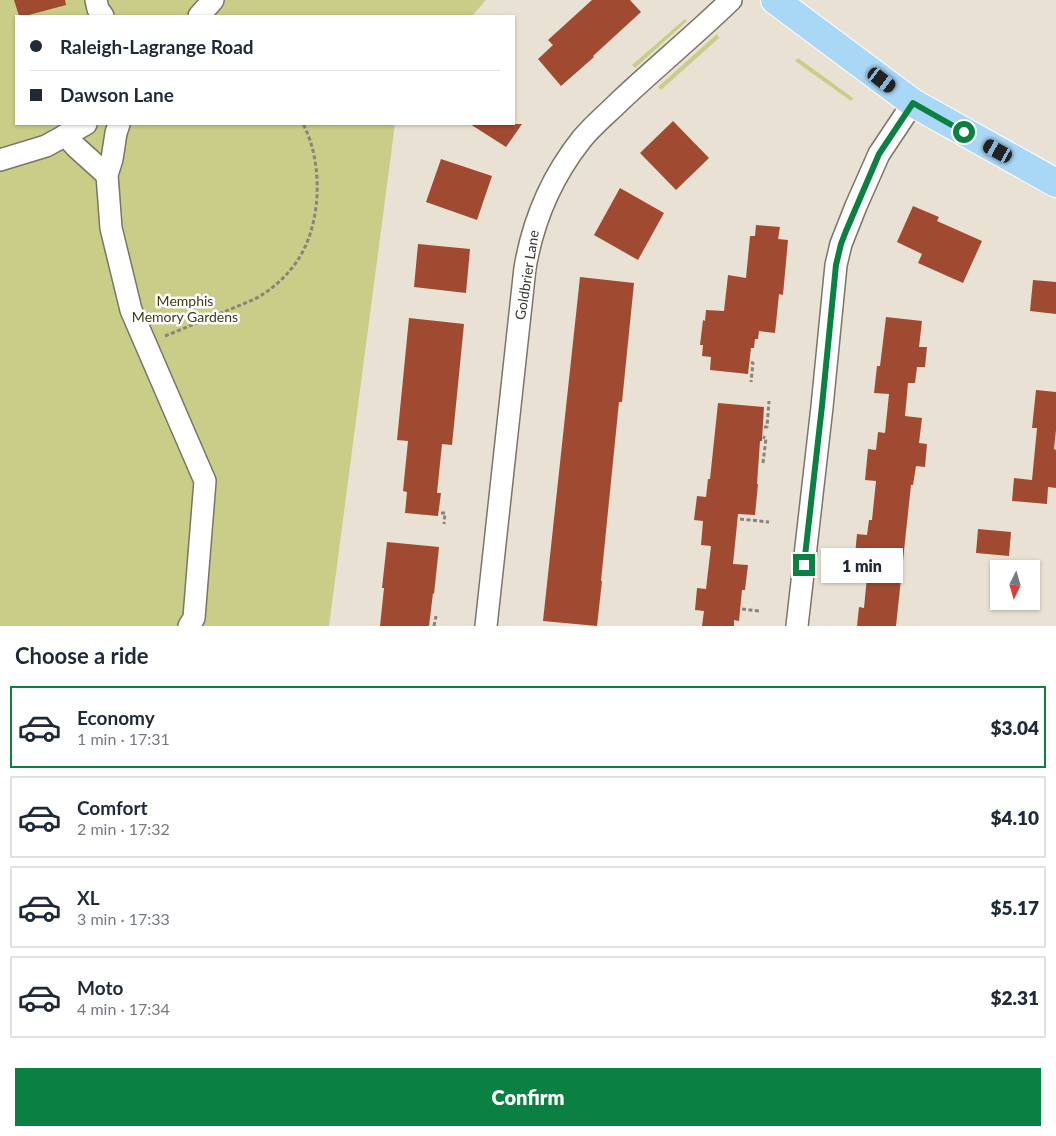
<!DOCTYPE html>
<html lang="en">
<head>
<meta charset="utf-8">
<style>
	body { margin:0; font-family:Lato,sans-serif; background:#f2f2f3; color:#1f2937; height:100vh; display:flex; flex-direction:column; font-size:19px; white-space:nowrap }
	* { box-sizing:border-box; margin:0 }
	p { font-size:16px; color:#747a83 }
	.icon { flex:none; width:28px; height:28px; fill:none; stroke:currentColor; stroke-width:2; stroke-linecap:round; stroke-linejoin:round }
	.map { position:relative; height:626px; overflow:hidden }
	.drawer { display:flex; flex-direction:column; background:#fff; flex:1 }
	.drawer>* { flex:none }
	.banner { position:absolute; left:15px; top:15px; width:500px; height:110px; border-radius:0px; box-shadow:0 1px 4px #0004; display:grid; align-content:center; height:110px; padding:0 15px; background:#fff }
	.needle { width:32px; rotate:185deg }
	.tools { position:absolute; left:990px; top:560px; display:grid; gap:10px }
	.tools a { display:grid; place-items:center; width:50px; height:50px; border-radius:0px; background:#fff; box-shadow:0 1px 4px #0004; font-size:25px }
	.end { position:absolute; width:22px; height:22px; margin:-11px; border:6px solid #0b8043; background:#fff; box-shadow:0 0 0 2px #fff }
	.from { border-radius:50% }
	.bubble { position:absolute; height:35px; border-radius:0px; background:#fff; box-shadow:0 1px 4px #0004; font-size:16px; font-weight:800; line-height:35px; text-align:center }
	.car { position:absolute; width:15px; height:30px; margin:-15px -8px; border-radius:6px; box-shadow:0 0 4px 1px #0007; background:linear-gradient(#222 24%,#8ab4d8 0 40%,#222 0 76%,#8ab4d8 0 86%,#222 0) }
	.banner b { display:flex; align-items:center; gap:18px; height:48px; font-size:19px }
	.banner b+b { border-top:1px solid #e0e1e3 }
	.banner i { width:12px; height:12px; background:#1f2937 }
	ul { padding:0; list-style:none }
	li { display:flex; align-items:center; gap:15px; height:82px; margin:0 10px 8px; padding:0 5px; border:2px solid #e0e1e3; border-radius:0px }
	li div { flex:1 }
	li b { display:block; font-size:19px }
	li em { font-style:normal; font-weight:800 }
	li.on { border-color:#0b8043 }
	li>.icon { width:45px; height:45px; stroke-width:1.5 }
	h2 { padding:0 15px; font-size:22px; line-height:60px }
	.action { display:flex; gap:10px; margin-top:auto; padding:10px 15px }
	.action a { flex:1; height:58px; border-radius:0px; background:#0b8043; color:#fff; font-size:20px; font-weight:800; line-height:58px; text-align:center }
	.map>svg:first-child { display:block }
	.green { fill:#c9cd88 }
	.building { fill:#a04a31 }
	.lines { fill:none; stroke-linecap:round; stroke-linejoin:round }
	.minor-casing { stroke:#7b7467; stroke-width:24 }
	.major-casing { stroke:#fff; stroke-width:30 }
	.path { stroke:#89847a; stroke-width:3; stroke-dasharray:4 2.5; stroke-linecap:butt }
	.minor { stroke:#fff; stroke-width:21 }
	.major { stroke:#a9d8f6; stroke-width:28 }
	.route { stroke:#0b8043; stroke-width:6 }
	.labels { text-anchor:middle; stroke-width:5; stroke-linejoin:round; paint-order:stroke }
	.street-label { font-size:14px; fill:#393630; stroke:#fff }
	.park-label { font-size:14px; fill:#3b3c13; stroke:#fff }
</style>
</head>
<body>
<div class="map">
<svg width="1056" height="626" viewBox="0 0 1056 626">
	<rect width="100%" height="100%" fill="#e9e2d4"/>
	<g class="green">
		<polygon points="0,0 486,0 472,16 16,16 16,124 395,124 329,626 0,626"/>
		<polygon points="685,19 687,21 635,68 632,65"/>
		<polygon points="717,34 719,38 661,90 658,87"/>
		<polygon points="798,58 853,98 851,101 795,61"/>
	</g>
	<g class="building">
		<polygon points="14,0 65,0 66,5 25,16 19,16"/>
		<polygon points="592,0 630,0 641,12 593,56 594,57 561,86 538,59 553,45 548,40"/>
		<polygon points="673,121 709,158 676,190 640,153"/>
		<polygon points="470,124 522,124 506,147"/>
		<polygon points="441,159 492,176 477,220 426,202"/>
		<polygon points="620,188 664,213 638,260 594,235"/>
		<polygon points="913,206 939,217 937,221 982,241 963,283 918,263 922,254 897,242"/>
		<polygon points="756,225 780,227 778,239 788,240 783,295 779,294 775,333 759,331 758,339 755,339 754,348 751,348 748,374 710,370 711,357 702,356 703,345 700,345 703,320 705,321 706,310 724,311 728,275 746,278 750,236 755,236"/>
		<polygon points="418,244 470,249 466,293 414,287"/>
		<polygon points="580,277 634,283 622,402 619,402 601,581 602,581 597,626 543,621"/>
		<polygon points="1033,280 1056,282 1056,314 1030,311"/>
		<polygon points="886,317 922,321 919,347 927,347 925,367 917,367 915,383 908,383 905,416 922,418 919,443 927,444 925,467 916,466 913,485 911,485 896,626 857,626 859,607 864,608 868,566 854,565 857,534 867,535 869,520 872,520 876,481 865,480 868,449 876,450 878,432 885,433 889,394 874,393 877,366 880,366"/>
		<polygon points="409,318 464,324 452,445 442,444 437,493 441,493 438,516 405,513 407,492 403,491 408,441 397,440"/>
		<polygon points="1036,390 1056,392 1056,430 1054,449 1056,450 1056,488 1048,487 1047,504 1012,501 1014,478 1032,480 1037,428 1032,428"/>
		<polygon points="718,403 764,407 763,423 762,441 760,441 757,484 758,484 755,515 738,514 733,564 748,565 745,590 742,590 739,621 734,620 734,626 702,626 704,611 695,610 697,588 706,589 711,546 701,545 703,521 694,520 697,496 706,497 708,479 710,479"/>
		<polygon points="978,529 1011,532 1009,556 976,553"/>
		<polygon points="387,542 439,547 434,594 433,593 429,626 380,626 384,588 382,588"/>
	</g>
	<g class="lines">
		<defs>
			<g id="minor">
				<polyline points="96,0 98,9 103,16"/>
				<polyline points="199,16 213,0"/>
				<polyline points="119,124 116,133 112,159 107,175 111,228 131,310 205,481 194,618 189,626"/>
				<polyline points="65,135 76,147 107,175"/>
				<polyline points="0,160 46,146 86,124"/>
				<path d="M 486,626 L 525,268 C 533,221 551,178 581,140 C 592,126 608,113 621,100 C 657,66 695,35 731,0"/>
				<polyline points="797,626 822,407 836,265 841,244 856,206 879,154 913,103"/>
			</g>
			<polyline id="major" points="775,0 913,103 1056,183"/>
		</defs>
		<use href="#minor" class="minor-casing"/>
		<use href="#major" class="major-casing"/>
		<g class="path">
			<path d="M 165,336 L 255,299 C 271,290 284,279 295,264 C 322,228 324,163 303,124"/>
			<polyline points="751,362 753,363 751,382"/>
			<polyline points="764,427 767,427 769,401"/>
			<polyline points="763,463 766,438 763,437"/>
			<polyline points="441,513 445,513 444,524"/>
			<polyline points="740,519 769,522"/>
			<polyline points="742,609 759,611"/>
			<polyline points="434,626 436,616"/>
		</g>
		<use href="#minor" class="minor"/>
		<use href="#major" class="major"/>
	</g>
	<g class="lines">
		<polyline class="route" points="804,565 822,406 836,265 841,244 846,231 879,154 913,103 964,132"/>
	</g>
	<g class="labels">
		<g class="street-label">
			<text transform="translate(527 275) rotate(-81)" y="5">Goldbrier Lane</text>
		</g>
		<g class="park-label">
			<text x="185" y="306">Memphis<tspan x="185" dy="16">Memory Gardens</tspan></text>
		</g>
	</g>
</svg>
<div class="tools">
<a><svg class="needle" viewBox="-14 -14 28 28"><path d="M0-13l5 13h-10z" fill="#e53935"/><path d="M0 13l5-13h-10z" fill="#747a83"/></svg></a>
</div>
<i class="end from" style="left:964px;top:132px"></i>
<i class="end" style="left:804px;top:565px"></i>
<div class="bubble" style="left:821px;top:548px;width:82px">1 min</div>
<i class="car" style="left:882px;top:80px;rotate:127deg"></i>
<i class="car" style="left:998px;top:151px;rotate:299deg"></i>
<div class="banner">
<b><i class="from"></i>Raleigh-Lagrange Road</b>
<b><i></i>Dawson Lane</b>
</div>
</div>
<section class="drawer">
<h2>Choose a ride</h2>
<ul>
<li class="on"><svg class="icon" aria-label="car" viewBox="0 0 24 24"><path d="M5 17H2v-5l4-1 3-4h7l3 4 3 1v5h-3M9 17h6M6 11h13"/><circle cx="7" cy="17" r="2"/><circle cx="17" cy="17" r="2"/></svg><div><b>Economy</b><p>1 min · 17:31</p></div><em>$3.04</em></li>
<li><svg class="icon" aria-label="car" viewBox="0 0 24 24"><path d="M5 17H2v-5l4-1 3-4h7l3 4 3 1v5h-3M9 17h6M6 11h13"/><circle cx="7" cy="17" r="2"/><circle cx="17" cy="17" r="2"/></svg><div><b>Comfort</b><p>2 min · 17:32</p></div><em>$4.10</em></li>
<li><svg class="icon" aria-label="car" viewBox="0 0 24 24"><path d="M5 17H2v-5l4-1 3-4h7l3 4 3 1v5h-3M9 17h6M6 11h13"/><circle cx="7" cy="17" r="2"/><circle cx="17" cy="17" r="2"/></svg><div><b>XL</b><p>3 min · 17:33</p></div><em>$5.17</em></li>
<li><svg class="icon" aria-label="car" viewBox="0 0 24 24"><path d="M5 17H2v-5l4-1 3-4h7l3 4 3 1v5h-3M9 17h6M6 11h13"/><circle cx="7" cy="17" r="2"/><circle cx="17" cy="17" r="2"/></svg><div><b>Moto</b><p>4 min · 17:34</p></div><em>$2.31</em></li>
</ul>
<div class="action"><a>Confirm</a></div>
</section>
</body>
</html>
